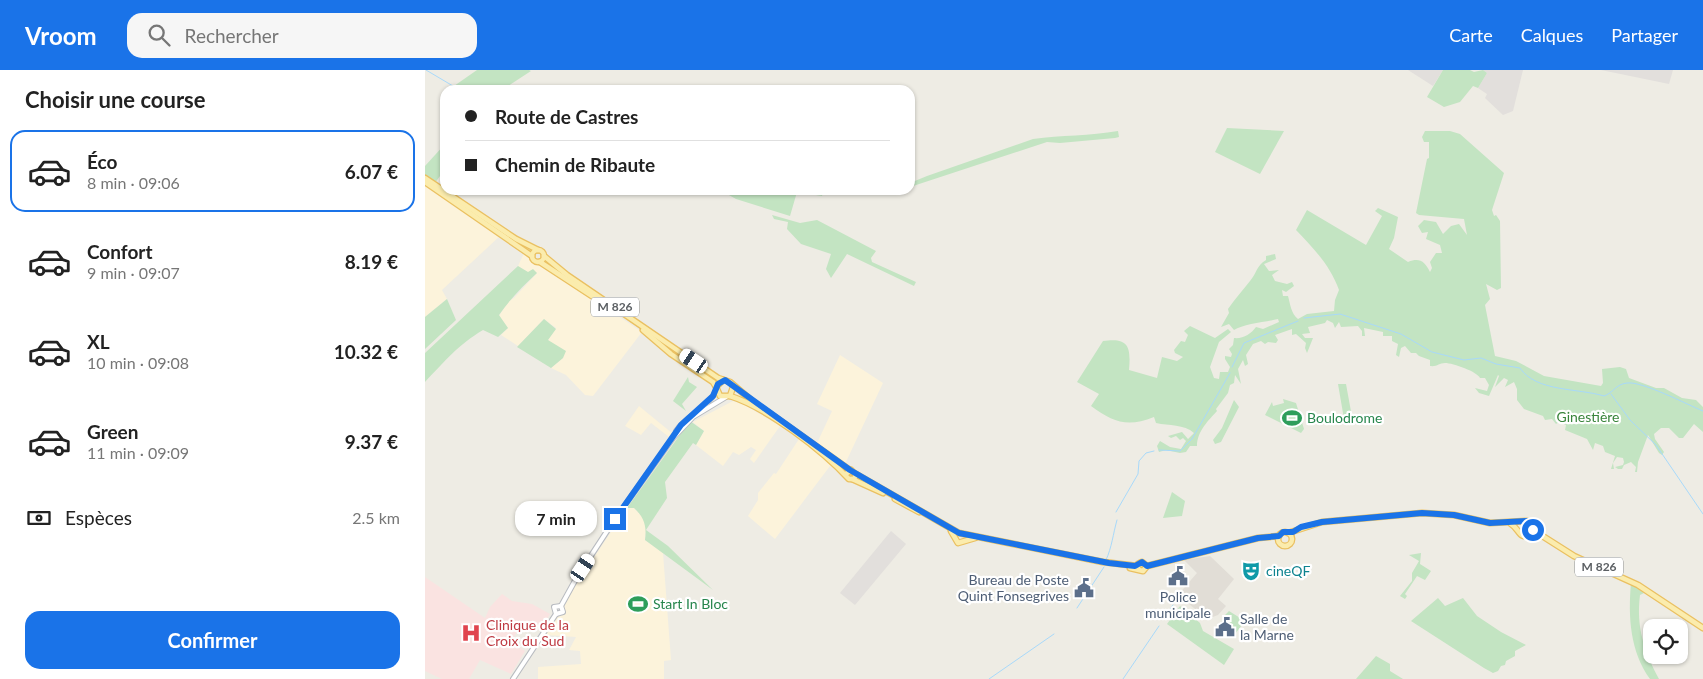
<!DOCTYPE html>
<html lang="fr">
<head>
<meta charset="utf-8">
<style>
	body { margin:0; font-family:Lato,sans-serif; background:#f6f6f6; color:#222; height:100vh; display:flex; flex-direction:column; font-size:19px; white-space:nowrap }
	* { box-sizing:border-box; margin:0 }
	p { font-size:16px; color:#767676 }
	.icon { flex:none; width:28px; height:28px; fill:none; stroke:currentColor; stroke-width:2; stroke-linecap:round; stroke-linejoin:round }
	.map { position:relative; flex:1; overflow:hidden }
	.panel { display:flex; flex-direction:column; background:#fff; width:425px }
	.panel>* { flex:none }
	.banner { position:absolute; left:15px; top:15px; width:475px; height:110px; border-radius:15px; box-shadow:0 1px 4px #0004; display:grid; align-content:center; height:110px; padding:0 25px; background:#fff }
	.buttons { position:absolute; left:1218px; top:549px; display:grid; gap:10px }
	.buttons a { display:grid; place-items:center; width:45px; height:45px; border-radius:10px; background:#fff; box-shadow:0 1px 4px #0004; font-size:25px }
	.end { position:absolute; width:22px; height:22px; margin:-11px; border:6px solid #1a73e8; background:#fff; box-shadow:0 0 0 2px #fff }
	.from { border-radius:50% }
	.bubble { position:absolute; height:35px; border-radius:15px; background:#fff; box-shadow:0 1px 4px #0004; font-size:16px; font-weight:700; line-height:35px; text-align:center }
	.car { position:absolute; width:15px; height:30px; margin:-15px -8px; border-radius:6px; box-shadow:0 0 4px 1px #0007; background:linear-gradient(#fff 24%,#345 0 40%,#fff 0 76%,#345 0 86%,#fff 0) }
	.banner b { display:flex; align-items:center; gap:18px; height:48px; font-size:19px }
	.banner b+b { border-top:1px solid #e0e0e0 }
	.banner i { width:12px; height:12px; background:#222 }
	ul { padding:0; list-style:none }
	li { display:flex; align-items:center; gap:15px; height:82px; margin:0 10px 8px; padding:0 15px; border:2px solid transparent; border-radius:15px }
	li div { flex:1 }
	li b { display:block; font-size:19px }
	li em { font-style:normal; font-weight:700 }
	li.selected { border-color:#1a73e8 }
	li>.icon { width:45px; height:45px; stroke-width:1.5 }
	h2 { padding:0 25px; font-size:22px; line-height:60px }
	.pay { display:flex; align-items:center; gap:12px; height:55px; padding:0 25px; font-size:19px }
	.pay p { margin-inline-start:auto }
	.cta { display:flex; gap:10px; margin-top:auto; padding:10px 25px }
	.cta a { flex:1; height:58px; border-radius:15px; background:#1a73e8; color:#fff; font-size:20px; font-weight:700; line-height:58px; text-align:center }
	header { display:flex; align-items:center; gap:30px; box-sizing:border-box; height:70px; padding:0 25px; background:#1a73e8; color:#fff }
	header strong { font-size:24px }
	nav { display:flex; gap:28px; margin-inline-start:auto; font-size:18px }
	.search { width:350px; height:45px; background:#f6f6f6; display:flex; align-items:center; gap:12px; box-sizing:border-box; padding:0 18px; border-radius:15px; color:#767676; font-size:19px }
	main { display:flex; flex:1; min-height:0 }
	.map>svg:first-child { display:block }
	.commercial { fill:#fcf3db }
	.industrial { fill:#e2dfdc }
	.education { fill:#e1ddd6 }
	.medical { fill:#fae3e1 }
	.green { fill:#c3e4c2 }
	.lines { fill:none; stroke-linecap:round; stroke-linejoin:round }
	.stream { stroke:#a8d9fa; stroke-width:1 }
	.secondary-casing { stroke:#b8bbc0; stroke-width:6 }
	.primary-casing { stroke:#eac061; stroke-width:7 }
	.secondary { stroke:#fff; stroke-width:4 }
	.primary { stroke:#fbecad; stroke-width:4.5 }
	.route { stroke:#1a73e8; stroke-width:6 }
	.labels { text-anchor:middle; stroke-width:4.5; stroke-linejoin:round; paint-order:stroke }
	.shield { fill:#fff; stroke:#8d9092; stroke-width:1 }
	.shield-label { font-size:12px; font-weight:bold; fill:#5c6064 }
	.park-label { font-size:14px; fill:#3a853c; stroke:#fff }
	.leisure-label { font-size:14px; fill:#27864d; stroke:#fff; text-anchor:start }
	.culture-label { font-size:14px; fill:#0d838f; stroke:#fff; text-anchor:start }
	.service-label { font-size:14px; fill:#4e5e75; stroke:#fff; text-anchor:end }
	.health-label { font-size:14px; fill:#be3a42; stroke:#fff; text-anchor:start }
</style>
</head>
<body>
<header>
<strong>Vroom</strong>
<div class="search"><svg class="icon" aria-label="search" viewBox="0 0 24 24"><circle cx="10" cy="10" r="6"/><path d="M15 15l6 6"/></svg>Rechercher</div>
<nav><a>Carte</a><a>Calques</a><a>Partager</a></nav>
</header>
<main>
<section class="panel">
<h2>Choisir une course</h2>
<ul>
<li class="selected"><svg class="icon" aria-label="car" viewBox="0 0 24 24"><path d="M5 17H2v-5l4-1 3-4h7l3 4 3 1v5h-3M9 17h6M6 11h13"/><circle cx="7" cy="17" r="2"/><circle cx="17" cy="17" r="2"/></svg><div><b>Éco</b><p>8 min · 09:06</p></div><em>6.07 €</em></li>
<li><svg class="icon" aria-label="car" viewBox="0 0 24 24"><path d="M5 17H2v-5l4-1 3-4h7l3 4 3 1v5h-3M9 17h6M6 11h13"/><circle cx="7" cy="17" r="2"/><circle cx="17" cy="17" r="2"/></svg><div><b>Confort</b><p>9 min · 09:07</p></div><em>8.19 €</em></li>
<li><svg class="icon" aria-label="car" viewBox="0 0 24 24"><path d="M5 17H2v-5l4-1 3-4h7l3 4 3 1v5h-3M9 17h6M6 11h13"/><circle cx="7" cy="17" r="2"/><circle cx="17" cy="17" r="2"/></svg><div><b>XL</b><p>10 min · 09:08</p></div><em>10.32 €</em></li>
<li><svg class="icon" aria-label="car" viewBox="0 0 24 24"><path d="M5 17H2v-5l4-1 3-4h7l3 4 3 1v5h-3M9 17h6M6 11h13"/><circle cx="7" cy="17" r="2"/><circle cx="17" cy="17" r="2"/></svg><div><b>Green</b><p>11 min · 09:09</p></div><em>9.37 €</em></li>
</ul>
<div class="pay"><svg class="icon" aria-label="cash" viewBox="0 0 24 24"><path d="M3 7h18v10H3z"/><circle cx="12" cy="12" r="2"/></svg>Espèces<p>2.5 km</p></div>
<div class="cta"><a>Confirmer</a></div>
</section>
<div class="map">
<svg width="1278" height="609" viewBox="0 0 1278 609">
	<rect width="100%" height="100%" fill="#eeece4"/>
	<g class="commercial">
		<polygon points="0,115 75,166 17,220 22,229 0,247"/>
		<polygon points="99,183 217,262 168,326 160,325 141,305 126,298 138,288 123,270 131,258 119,249 93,276 76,265 83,258 74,246 83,232 89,228 112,203 104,203 93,196"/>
		<polygon points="415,285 458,313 420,394 405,396 350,469 323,446 333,430 333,423 349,403 351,404 374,369 389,378 393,371 407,341 392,334"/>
		<polygon points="308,331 320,335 355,356 329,393 325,389 331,380 326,377 314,385 308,382 298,396 271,375 279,361 268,352"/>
		<polygon points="214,336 247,363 244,367 226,353 216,365 200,356"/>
		<polygon points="202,438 209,438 214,443 219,449 221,460 220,470 238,483 246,590 239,591 239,609 113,609 113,597 156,594 155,581 144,580 151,567 121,565 153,511"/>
	</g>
	<g class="industrial">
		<polygon points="983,0 1018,0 1008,16"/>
		<polygon points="1058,0 1098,0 1088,41 1078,45 1060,28 1062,24 1053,18 1062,3"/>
		<polygon points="1176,0 1248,0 1244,14"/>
		<polygon points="466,461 481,474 430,535 415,523"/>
	</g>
	<polygon class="education" points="785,486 809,509 793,529 801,536 793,545 785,548 780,547 753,525 772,503 759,490"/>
	<polygon class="medical" points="0,507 60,548 65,537 77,524 87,531 107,534 125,544 119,554 99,553 95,557 86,572 100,581 86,604 55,590 44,609 17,609 0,601"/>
	<g class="green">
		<polygon points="52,0 104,0 106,1 77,20 35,20 29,16"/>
		<polygon points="1018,0 1045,0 1049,2 1058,0 1062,3 1053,18 1048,16 1035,32 1019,37 1002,27"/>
		<polygon points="802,58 859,61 835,104 790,82"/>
		<path d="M 693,61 L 694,67 L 690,68 L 635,73 L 622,72 L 485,117 L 485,113 L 502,106 L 608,69 C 636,65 665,66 693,61 Z"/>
		<path d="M 1000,61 L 1025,61 L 1035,64 L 1079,103 L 1067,140 L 1069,146 L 1071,145 L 1075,151 L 1076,218 L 1072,220 L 1061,214 L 1065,229 L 1060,235 L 1070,286 L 1091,291 L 1119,306 L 1176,316 L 1178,313 L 1177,299 L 1195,297 L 1201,299 L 1204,308 L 1231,318 L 1239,318 L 1257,328 L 1271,330 L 1278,337 L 1278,362 L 1269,354 L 1258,368 L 1254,368 L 1244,358 L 1236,358 L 1229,364 L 1230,369 L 1239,382 L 1237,385 L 1234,383 L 1223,365 L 1213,392 L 1212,402 L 1210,402 L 1211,397 L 1206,392 L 1199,395 L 1197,399 L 1193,399 L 1190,397 L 1198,395 L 1199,392 L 1198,388 L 1192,387 L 1188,393 L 1189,399 L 1186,399 L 1190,386 L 1180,382 L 1178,376 L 1170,373 L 1168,380 L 1162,369 L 1140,360 L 1141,355 L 1134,352 L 1131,354 L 1127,349 L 1120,350 L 1118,346 L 1099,339 L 1092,330 L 1092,319 L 1089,312 L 1080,317 L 1083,310 L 1079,308 L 1070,317 L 1074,306 L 1073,305 L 1064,326 L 1054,323 L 1050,318 L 1062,321 L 1064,315 L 1060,308 L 1055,308 C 1053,302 1028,293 1020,293 C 1014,293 1012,297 1005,296 L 1005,290 L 994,286 L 991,283 L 986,283 L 980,276 L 976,278 L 974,287 L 971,285 L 973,274 L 967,271 L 967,266 L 958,266 L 958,262 L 939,258 L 940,266 L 937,266 L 937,261 L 933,256 L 916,257 L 914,252 L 910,258 L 908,253 L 902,250 L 900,253 L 883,257 L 885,263 L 877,264 L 880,268 L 888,268 L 882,283 L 880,278 L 881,273 L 871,264 L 867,265 L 867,259 L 850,265 L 853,270 L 851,273 L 843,272 L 840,274 L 836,271 L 828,274 L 821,285 L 823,294 L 820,296 L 818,290 L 813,299 L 816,314 L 810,305 L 809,313 L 805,315 L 803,323 L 791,339 L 792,341 C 784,350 772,361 772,376 L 765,376 L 761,382 L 755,383 L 741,380 L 734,382 L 732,376 L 735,371 L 745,377 L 756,379 L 761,371 L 758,368 L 755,370 L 751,366 L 746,368 L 743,366 L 757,362 L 763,369 L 769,363 C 759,354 744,356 731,353 L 729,347 C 702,358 688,352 666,336 L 674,324 L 652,312 L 678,271 C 704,267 706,277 704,300 L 732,308 L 737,287 L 752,291 L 758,287 L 750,283 L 749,280 L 756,271 L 760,272 L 763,265 L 759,261 L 765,256 L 790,268 L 803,259 L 806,262 L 794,272 L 785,297 L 789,308 L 794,309 L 795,302 L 803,302 L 805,297 L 800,289 L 800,286 L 806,287 L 807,284 L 804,279 L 808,275 L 809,268 C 818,269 826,264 831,257 L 838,259 L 854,252 L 853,249 C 841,252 818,254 809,260 L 804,254 L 796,257 L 804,243 L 803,239 C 810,229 817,221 825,211 C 832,203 831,196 841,190 L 841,186 L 850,184 L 851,189 L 839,194 L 844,201 L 854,200 L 847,205 L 850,211 L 862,214 L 867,212 L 869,216 L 861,222 L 857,220 L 858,226 L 863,226 C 865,233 866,244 873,249 L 882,244 L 909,241 L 910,230 L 914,220 C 905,195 889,179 871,160 L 882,140 L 941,175 L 957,146 L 950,141 L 953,138 L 973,147 L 969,168 L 964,179 L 983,192 C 995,187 1000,192 1005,202 L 1007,198 L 1005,192 L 1011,183 L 1017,183 L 1015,175 L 1001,169 L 1003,162 L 997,163 L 993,156 L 999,150 L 1011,152 L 1018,164 L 1026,156 L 1034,154 L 1042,165 L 1039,149 L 994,145 L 991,143 L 1002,89 L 1004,88 L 1004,72 L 999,72 L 997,67 Z"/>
		<polygon points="20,74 20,99 10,113 0,106 0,96"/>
		<polygon points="295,120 399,120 397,126 372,122 365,146 311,129"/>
		<polygon points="347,145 375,153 392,150 451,181 446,188 447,192 491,212 489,216 422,184 406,208 401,199 406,184 376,174 362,159 363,152 349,149"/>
		<path d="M 93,196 L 103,202 L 108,199 L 112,203 C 98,216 85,229 74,245 L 83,258 L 73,267 L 58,260 C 33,275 20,291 0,312 L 0,283 Z"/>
		<polygon points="22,229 31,250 0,279 0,247"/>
		<polygon points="119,249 131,259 123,270 141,281 138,288 126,298 92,277"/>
		<polygon points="263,307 264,312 272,317 257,334 261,341 248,331"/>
		<polygon points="913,314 921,314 927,347 919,349"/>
		<polygon points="858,329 871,333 879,359 876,363 840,345 847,332 848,336 859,333"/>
		<polygon points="809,330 814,337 796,372 790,374 788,370 797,358"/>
		<path d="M 265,351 L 279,361 L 271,375 L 268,373 L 240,412 L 242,428 L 221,460 L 243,476 L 288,520 L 220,470 C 222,456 219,447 209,438 L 202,438 Z"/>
		<polygon points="747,422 760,431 757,446 738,448"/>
		<polygon points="996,483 995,494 1006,501 1000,510 992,506 980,524 982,526 980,529 975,526 987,511 987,503 994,491 984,485"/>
		<path d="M 1206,513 L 1219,523 L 1215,525 C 1211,557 1219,581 1234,609 L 1225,609 C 1205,581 1203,547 1206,513 Z"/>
		<polygon points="1013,528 1020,536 1038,528 1052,546 1076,562 1101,575 1090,581 1090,586 1081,591 1080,595 1076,596 1073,601 1068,603 1059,598 986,551"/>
		<polygon points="755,536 775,553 778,561 809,579 799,595 742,554"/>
		<polygon points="804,541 820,551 807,568 804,565 808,558 797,548"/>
		<polygon points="951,586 965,594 965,601 978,609 931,609"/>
	</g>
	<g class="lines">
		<g class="stream">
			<polyline points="1,0 28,16"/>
			<path d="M 879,248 L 915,244 L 976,264 L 1007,282 L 1039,290 L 1056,288 L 1071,294 L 1095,298 C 1111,322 1153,318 1179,326 C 1188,323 1191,314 1202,313 C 1217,311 1261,334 1278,341"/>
			<polyline points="807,297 819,273 873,251"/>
			<polyline points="1186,324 1205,350 1231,375 1278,444"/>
			<polyline points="734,380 755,381 767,369 805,303"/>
			<polyline points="691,442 713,404 714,391 721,383 729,381"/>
			<path d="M 681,490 C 687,477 688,464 692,450"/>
			<polyline points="652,538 679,497"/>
			<polyline points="742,544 748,535"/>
			<polyline points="564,609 629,564"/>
			<polyline points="698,609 734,556"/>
		</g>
		<defs>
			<g id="secondary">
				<path d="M 251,361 C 262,345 283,338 291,321"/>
				<polyline points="136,536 152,507 190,449 248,368 268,347 301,327"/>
				<polyline points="131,544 129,537 136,536"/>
				<polyline points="131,544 138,542 136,536"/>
				<polyline points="88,609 131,544"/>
			</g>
			<g id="primary">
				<polyline points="0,108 91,169 113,180"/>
				<polyline points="0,112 107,186"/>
				<circle cx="113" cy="186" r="6"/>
				<polyline points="119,186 142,205 293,308 305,312 326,330 425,400"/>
				<polyline points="115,192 193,243"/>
				<polyline points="218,260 246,284 288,312 291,317"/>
				<polyline points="298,310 291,317 295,326 305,326 308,317"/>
				<path d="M 305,326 C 343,338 398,381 424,409 L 429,409 L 431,405 L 426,400 L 421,404"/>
				<polyline points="431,404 534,463 678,492 712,496"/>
				<polyline points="427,409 458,423"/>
				<polyline points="470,429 494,442"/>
				<path d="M 1086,454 C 1095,459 1094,471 1106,464"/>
				<polyline points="1108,460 1149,486 1213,515 1278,558"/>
				<polyline points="526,461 533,473 550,468"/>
				<circle cx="860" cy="469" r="7"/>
				<polyline points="863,463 897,452 997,443 1029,445 1065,453 1102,451 1107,456 1105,465"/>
				<polyline points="722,496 833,468 854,466"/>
				<polyline points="705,498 718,501 722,496"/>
				<polyline points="713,498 713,494 717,492 722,496"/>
			</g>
		</defs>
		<use href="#secondary" class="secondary-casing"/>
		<use href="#primary" class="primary-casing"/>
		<use href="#secondary" class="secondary"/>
		<use href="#primary" class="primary"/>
	</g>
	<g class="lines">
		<polyline class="route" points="190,449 256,355 288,326 293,314 300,310 425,400 534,463 684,493 710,496 717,492 722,496 833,468 854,466 858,462 868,462 876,457 897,452 997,443 1029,445 1065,453 1102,451 1106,454 1108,460"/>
	</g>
	<defs>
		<symbol id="stadium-bare" viewBox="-9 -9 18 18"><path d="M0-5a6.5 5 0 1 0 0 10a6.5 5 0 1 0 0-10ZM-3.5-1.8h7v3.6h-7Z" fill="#2e9e5b" stroke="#fff" stroke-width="2.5" paint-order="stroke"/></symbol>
		<symbol id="theatre-bare" viewBox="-9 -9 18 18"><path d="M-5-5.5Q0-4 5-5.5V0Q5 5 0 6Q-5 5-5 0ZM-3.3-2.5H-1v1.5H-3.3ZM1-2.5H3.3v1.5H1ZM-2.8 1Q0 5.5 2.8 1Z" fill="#0f9aa8" stroke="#fff" stroke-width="2.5" paint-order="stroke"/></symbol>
		<symbol id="civic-bare" viewBox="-9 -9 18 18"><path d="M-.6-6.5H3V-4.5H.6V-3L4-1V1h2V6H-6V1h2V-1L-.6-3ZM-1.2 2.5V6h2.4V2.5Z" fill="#5c6f8a" stroke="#fff" stroke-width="2.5" paint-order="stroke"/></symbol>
		<symbol id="hospital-bare" viewBox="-9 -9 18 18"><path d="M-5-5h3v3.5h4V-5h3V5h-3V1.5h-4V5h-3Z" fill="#e0444e" stroke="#fff" stroke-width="2.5" paint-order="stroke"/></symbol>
	</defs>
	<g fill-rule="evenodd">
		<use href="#stadium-bare" x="853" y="334" width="28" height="28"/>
		<use href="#theatre-bare" x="812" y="487" width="28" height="28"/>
		<use href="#civic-bare" x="739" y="492" width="28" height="28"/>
		<use href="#civic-bare" x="645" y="504" width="28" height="28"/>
		<use href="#stadium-bare" x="199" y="520" width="28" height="28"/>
		<use href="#civic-bare" x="786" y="543" width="28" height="28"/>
		<use href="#hospital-bare" x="32" y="549" width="28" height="28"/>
	</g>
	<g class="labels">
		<g class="shield">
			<rect x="166" y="227.5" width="48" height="19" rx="4"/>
			<rect x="1150" y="487.5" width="48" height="19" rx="4"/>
		</g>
		<g class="shield-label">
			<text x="190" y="241">M 826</text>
			<text x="1174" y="501">M 826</text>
		</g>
		<g class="park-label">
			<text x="1163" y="352">Ginestière</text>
		</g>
		<g class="leisure-label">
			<text x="882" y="353">Boulodrome</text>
			<text x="228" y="539">Start In Bloc</text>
		</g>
		<g class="culture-label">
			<text x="841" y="506">cineQF</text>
		</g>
		<g class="service-label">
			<text x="644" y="515">Bureau de Poste<tspan x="644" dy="16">Quint Fonsegrives</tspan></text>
			<text x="753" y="532" text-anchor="middle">Police<tspan x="753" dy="16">municipale</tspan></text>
			<text x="815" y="554" text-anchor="start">Salle de<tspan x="815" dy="16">la Marne</tspan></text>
		</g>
		<g class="health-label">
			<text x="61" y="560">Clinique de la<tspan x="61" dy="16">Croix du Sud</tspan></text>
		</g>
	</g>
</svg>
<div class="buttons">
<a><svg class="icon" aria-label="locate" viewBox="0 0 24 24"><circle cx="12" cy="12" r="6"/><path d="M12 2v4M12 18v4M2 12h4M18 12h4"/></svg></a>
</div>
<i class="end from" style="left:1108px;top:460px"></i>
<i class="end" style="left:190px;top:449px"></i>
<div class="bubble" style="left:90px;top:431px;width:82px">7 min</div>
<i class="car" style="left:269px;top:291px;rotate:304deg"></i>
<i class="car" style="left:158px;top:498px;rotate:34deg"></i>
<div class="banner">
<b><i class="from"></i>Route de Castres</b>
<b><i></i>Chemin de Ribaute</b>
</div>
</div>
</main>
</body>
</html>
